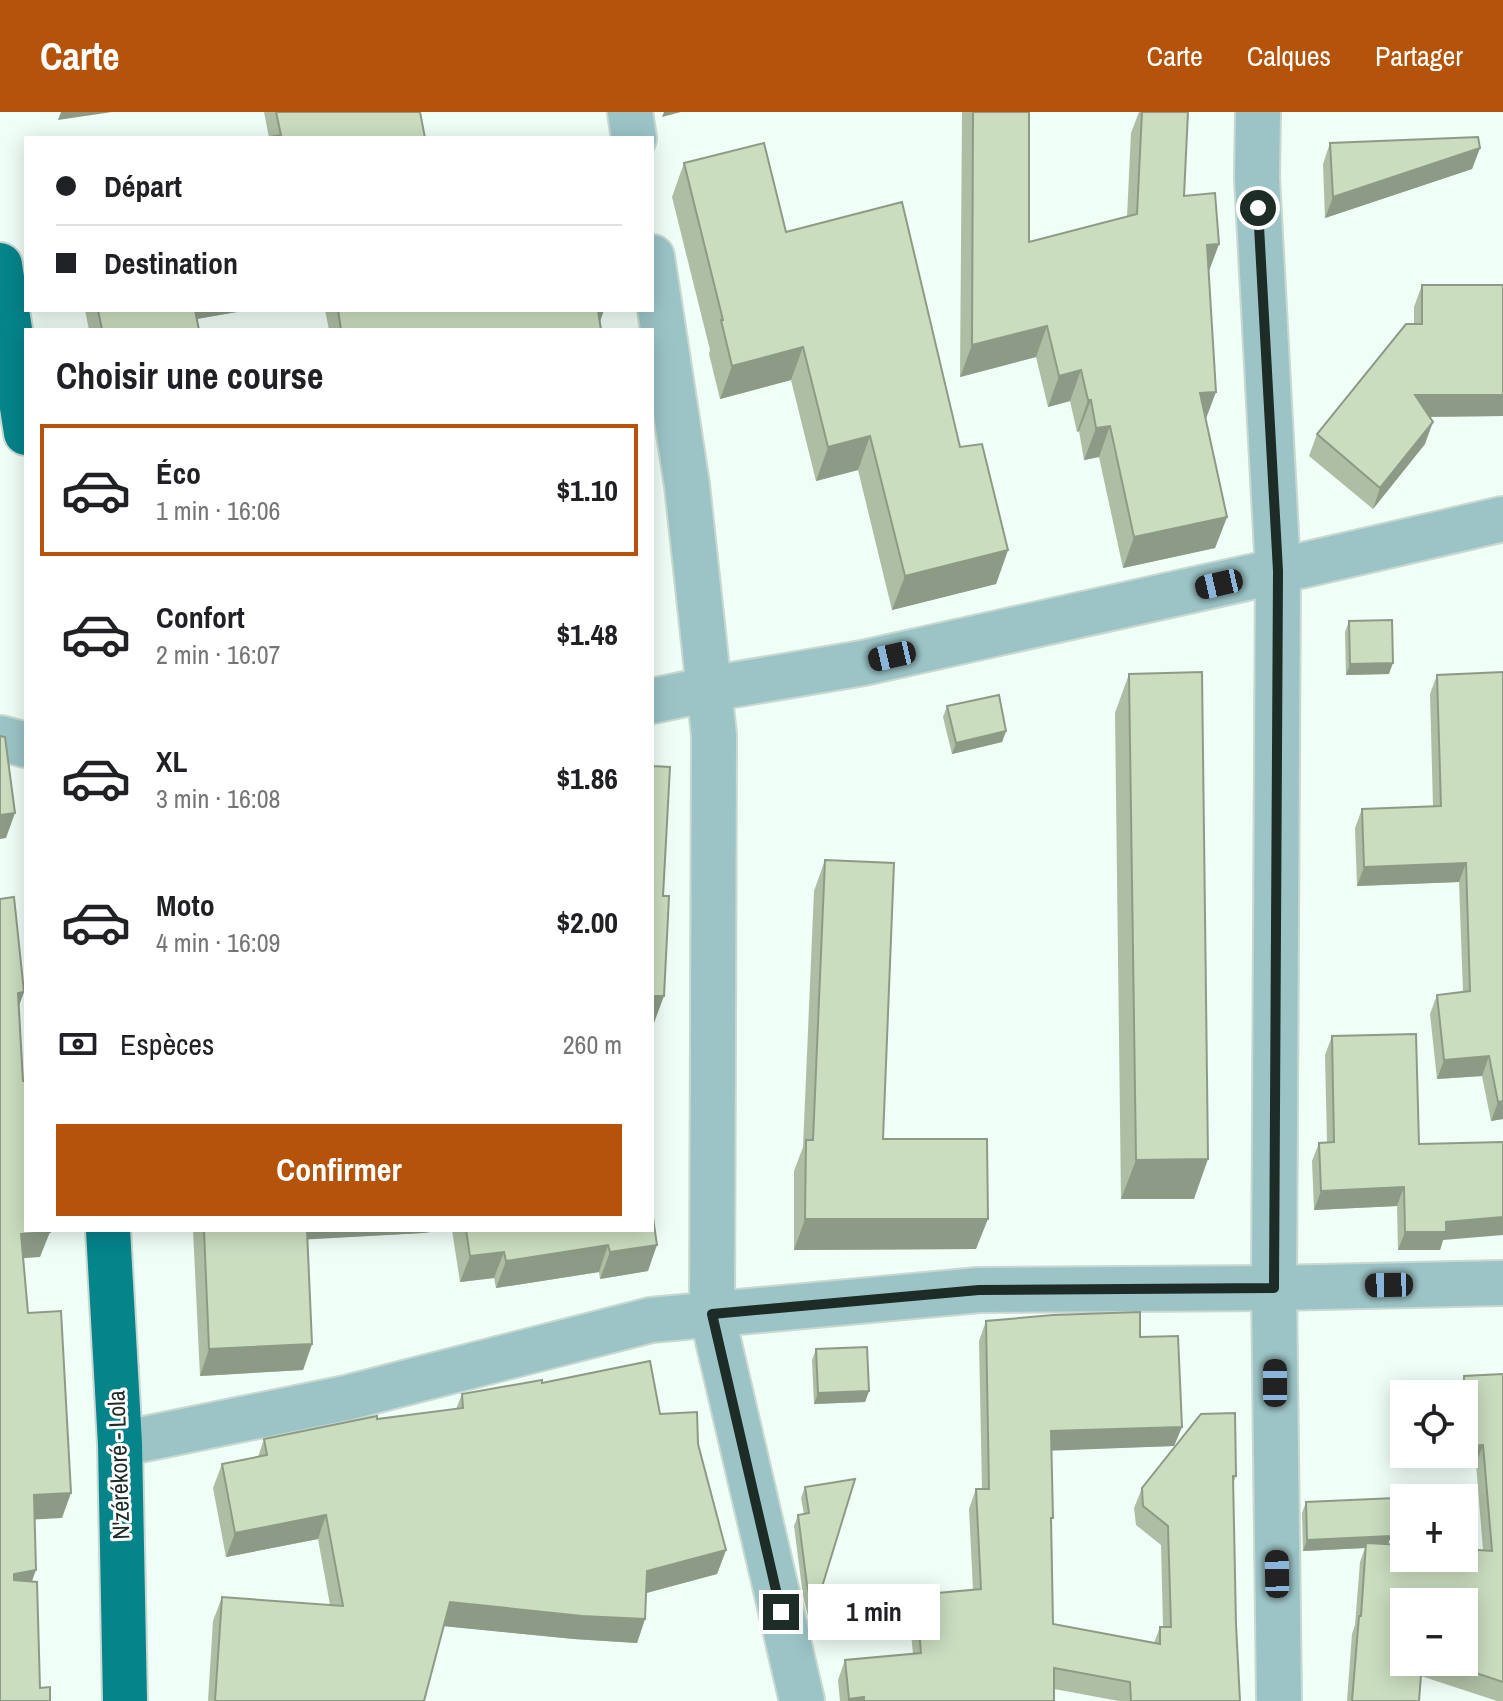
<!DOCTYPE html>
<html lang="fr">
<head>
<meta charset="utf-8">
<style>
	body { margin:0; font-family:"Archivo Narrow",sans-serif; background:#f2f2f2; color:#202124; height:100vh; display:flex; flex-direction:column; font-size:30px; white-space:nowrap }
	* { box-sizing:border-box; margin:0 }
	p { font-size:26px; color:#757577 }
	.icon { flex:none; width:44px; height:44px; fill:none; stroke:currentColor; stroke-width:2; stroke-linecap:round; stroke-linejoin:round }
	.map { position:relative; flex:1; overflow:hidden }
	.details { position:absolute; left:24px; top:216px; width:630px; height:904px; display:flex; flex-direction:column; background:#fff; border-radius:0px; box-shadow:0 4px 20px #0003 }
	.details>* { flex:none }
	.guide { position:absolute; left:24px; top:24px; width:630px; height:176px; border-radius:0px; box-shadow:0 4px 20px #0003; display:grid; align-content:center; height:176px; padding:0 32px; background:#fff }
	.tools { position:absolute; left:1390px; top:1268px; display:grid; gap:16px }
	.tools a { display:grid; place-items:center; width:88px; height:88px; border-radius:0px; background:#fff; box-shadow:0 4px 20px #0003; font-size:40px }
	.end { position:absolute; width:36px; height:36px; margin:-18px; border:10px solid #1d2c26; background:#fff; box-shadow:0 0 0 4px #fff }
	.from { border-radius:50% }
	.bubble { position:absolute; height:56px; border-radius:0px; background:#fff; box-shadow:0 4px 20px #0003; font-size:26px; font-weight:700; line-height:56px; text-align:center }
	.car { position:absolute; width:24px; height:48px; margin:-24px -12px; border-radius:10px; box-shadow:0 0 6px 2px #0007; background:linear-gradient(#222 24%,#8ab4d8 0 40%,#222 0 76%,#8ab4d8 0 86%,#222 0) }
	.guide b { display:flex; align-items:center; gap:28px; height:76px; font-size:30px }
	.guide b+b { border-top:2px solid #e0e0e0 }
	.guide i { width:20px; height:20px; background:#202124 }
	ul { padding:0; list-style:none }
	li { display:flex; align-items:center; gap:24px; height:132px; margin:0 16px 12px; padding:0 16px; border:4px solid transparent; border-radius:0px }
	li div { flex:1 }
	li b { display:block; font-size:30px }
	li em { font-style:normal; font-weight:700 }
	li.selected { border-color:#b45309 }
	li>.icon { width:72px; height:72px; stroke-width:1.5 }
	h2 { padding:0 32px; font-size:36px; line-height:96px }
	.pay { display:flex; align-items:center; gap:20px; height:88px; padding:0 32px; font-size:30px }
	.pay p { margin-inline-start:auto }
	.button { display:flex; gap:16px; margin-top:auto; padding:16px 32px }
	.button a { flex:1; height:92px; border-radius:0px; background:#b45309; color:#fff; font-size:32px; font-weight:700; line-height:92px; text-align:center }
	header { display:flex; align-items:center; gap:48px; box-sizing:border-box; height:112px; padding:0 40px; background:#b45309; color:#fff }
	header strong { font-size:38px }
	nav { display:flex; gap:44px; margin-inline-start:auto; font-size:28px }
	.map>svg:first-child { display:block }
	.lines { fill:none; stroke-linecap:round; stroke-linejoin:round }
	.minor-casing { stroke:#c9d8d1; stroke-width:48 }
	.highway-casing { stroke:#c9d8d1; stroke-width:48 }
	.minor { stroke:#9cc4c6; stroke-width:44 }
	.highway { stroke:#05848a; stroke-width:44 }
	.wall { fill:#aebea4; fill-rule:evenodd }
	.shaded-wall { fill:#8d9b86 }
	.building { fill:#caddbf; stroke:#8d9b86; stroke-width:2 }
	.route { stroke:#1d2c26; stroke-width:10 }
	.labels { text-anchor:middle; stroke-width:6; stroke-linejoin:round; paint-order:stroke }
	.street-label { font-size:24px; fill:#1d2c26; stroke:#fff }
</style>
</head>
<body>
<header>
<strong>Carte</strong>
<nav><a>Carte</a><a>Calques</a><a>Partager</a></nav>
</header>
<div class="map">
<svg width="1503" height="1589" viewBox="0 0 1503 1589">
	<rect width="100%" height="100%" fill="#effef7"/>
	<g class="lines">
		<defs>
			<g id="minor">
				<polyline points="630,0 634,26"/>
				<polyline points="1258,0 1257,66 1278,459 1274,1176 1279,1589"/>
				<polyline points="652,145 687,373 714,623 712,1202 802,1589"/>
				<polyline points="652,589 709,577 863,551 1278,459 1503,407"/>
				<polyline points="0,626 26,633"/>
				<polyline points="120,1332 346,1286 651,1208 979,1178 1274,1176 1503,1171"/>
			</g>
			<g id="highway">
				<polyline points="0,153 26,321"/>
				<polyline points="108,1118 120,1332 125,1589"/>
			</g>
		</defs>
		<use href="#minor" class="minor-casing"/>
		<use href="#highway" class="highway-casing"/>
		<use href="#minor" class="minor"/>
		<use href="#highway" class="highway"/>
	</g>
	<g class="wall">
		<polygon points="264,0 420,0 269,26"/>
		<polygon points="962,0 1029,0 1029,130 1127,105 1131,21 1139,0 1188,0 1184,84 1219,132 1209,159 1206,308 1227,405 1215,436 1123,456 1099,345 1084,348 1079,319 1077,320 1070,289 1048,295 1036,245 960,265"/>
		<polygon points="1330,31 1480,36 1472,57 1325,106 1323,52"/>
		<polygon points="684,51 786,120 960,335 1008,438 996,472 892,498 858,358 816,369 791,268 720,287 709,242 710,238 672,85"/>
		<polygon points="1422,173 1503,173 1503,304 1430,305 1425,332 1373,397 1309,344 1317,322 1414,212 1414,195"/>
		<polygon points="85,198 248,198 197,207 199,218 89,218"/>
		<polygon points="325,198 604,198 600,209 601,218 329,218"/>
		<polygon points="1349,509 1389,562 1346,563 1345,520"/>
		<polygon points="1503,560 1503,1007 1491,1009 1482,964 1437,967 1430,902 1437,883 1463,880 1459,770 1357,774 1355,716 1362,697 1433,694 1430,582 1437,563"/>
		<polygon points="1129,562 1194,1087 1121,1087 1115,601"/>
		<polygon points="947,594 1006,619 1002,630 952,642 943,605"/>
		<polygon points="825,748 883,1027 976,1137 794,1138 794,1059 803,1035 814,779"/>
		<polygon points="1332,924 1419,1032 1443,1128 1440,1138 1398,1138 1397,1094 1314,1098 1312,1049 1319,1031 1327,1030 1325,943"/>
		<polygon points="193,1118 445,1118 423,1121 307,1127 312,1232 303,1258 200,1264"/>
		<polygon points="452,1118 652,1118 648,1159 600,1167 599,1160 496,1176 494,1166 460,1170"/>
		<polygon points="986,1209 1140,1225 1182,1315 1174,1334 1051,1338 1053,1512 1154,1531 1160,1515 1163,1515 1161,1433 1136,1413 1134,1396 1142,1376 1236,1364 1233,1372 1236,1512 1240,1589 1119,1589 1054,1577 1054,1589 840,1589 838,1568 845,1548 913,1542 909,1502 916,1483 973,1478 969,1397 976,1377 982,1377 979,1229"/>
		<polygon points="816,1237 869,1279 865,1290 814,1292 812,1248"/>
		<path d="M 1503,1262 L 1503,1589 L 1497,1589 L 1421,1564 L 1419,1589 L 1347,1589 L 1352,1522 L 1355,1513 L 1360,1450 L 1365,1436 L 1303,1439 L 1302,1401 L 1306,1390 L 1391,1424 L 1388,1432 L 1483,1438 L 1476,1352 L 1460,1353 L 1459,1342 L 1464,1342 L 1464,1282 L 1458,1282 L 1464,1264 ZM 1464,1490 L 1464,1550 L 1404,1550 Z"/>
		<polygon points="542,1271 660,1302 698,1332 726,1438 717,1462 646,1481 645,1507 637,1531 574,1527 444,1514 424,1589 208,1589 213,1509 222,1485 330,1493 318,1427 226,1445 213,1376 222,1352 258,1345 264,1327 377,1307 456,1297 462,1282"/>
		<polygon points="855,1367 814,1501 810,1512 803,1484 794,1414 798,1403 804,1402 801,1386 805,1375"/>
	</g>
	<g class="shaded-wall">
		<polygon points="61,0 112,0 58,8"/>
		<polygon points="664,0 681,0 662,5"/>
		<polygon points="1480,36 1472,57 1325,106 1333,85"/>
		<polygon points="1219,132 1207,164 1207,133"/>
		<polygon points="189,198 248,198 185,209"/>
		<polygon points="594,198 604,198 599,212"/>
		<polygon points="1047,214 1036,245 960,265 972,233"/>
		<polygon points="803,235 791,268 720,287 732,254"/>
		<polygon points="1081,258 1070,289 1048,295 1059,264"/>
		<polygon points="1216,280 1204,312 1200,281"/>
		<polygon points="1415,283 1503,283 1503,304 1407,305"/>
		<polygon points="1088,288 1091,288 1079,319 1077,320"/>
		<polygon points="1433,310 1425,332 1373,397 1380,376"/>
		<polygon points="1110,314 1099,345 1084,348 1096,316"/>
		<polygon points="870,324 858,358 816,369 828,335"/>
		<polygon points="1227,405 1215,436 1123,456 1134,425"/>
		<polygon points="1008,438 996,472 892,498 905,464"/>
		<polygon points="1393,551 1389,562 1346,563 1350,552"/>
		<polygon points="1006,619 1002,630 952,642 956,631"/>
		<polygon points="15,701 6,726 0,727 0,703"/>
		<polygon points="1466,751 1459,770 1357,774 1364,755"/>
		<polygon points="24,880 15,905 18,881"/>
		<polygon points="652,884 664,884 654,911 652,910"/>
		<polygon points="1489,944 1482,964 1437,967 1444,948"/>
		<polygon points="1503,989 1503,1007 1491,1009 1498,990"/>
		<polygon points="1208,1047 1194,1087 1121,1087 1136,1048"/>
		<polygon points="1404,1075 1397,1094 1314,1098 1321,1079"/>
		<polygon points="1503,1105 1503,1123 1443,1128 1440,1138 1398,1138 1405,1120 1446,1110"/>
		<polygon points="805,1107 988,1107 976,1137 794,1138"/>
		<polygon points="300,1118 445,1118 423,1121 297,1128"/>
		<polygon points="50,1120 40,1145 12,1147 21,1122"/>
		<polygon points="608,1133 599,1160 496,1176 506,1149"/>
		<polygon points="657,1133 648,1159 600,1167 610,1140"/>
		<polygon points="504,1140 494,1166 460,1170 470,1144"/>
		<polygon points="312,1232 303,1258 200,1264 209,1237"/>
		<polygon points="869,1279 865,1290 814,1292 818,1281"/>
		<polygon points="1182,1315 1174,1334 1043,1339 1051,1319"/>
		<polygon points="1483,1333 1476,1352 1460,1353 1466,1334"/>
		<polygon points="71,1381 62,1406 25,1408 34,1383"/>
		<polygon points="326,1403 318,1427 226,1445 235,1421"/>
		<polygon points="1391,1424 1387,1435 1366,1431 1365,1436 1303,1439 1307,1428"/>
		<polygon points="726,1438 717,1462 639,1483 647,1459"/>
		<polygon points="36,1458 27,1483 5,1488 14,1462"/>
		<polygon points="450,1490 645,1507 637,1531 574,1527 442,1514"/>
		<polygon points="864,1585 863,1589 848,1589 849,1587"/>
	</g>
	<g class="building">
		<polygon points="276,0 420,0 425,26 266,26 281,23"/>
		<polygon points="973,0 1029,0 1029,130 1137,102 1142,0 1188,0 1184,84 1215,81 1219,132 1207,133 1216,280 1200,281 1227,405 1134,425 1110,314 1096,316 1091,288 1088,288 1081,258 1059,264 1047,214 972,233"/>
		<polygon points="1478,25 1480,36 1333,85 1330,31"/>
		<polygon points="764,31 786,120 902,90 960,335 982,332 1008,438 905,464 870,324 828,335 803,235 732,254 721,208 723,208 684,51"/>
		<polygon points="1422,173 1503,173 1503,283 1415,283 1433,310 1380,376 1317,322 1406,212 1422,212"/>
		<polygon points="98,198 195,198 199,218 102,218"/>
		<polygon points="338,198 598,198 601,218 341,218"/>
		<polygon points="1392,508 1393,551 1350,552 1349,509"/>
		<polygon points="1202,560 1208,1047 1136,1048 1129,562"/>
		<polygon points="1503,560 1503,989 1498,990 1489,944 1444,948 1437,883 1470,879 1466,751 1364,755 1362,697 1441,694 1437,563"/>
		<polygon points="999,583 1006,619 956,631 947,594"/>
		<polygon points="0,624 5,625 15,701 0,703"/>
		<polygon points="652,654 670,655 663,784 669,784 664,884 652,884"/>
		<polygon points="825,748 894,751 883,1027 987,1027 988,1107 805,1107 806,1028 813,1028"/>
		<polygon points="14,785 24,880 18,881 23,969 26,969 26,1118 50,1118 50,1120 21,1122 28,1201 61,1199 71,1381 34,1383 36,1458 14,1462 14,1468 37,1470 40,1576 50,1575 50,1589 0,1589 0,787"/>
		<polygon points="1416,922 1419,1032 1503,1030 1503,1105 1446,1110 1446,1120 1405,1120 1404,1075 1321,1079 1319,1031 1334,1030 1332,924"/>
		<polygon points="652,1099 657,1133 610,1140 608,1133 506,1149 504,1140 470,1144 466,1118 652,1118"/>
		<polygon points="204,1118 307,1118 312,1232 209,1237"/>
		<polygon points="1140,1200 1140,1225 1178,1224 1182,1315 1051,1319 1053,1406 1051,1406 1053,1512 1160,1532 1160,1515 1171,1515 1168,1414 1143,1394 1142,1376 1201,1302 1235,1301 1236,1364 1233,1364 1236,1512 1240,1589 1131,1589 1130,1570 1054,1556 1054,1589 864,1589 864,1585 849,1587 845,1548 921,1541 916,1483 981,1477 976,1377 989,1377 986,1209 1053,1203"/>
		<polygon points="867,1235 869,1279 818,1281 816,1237"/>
		<polygon points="650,1249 660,1302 697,1300 698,1332 726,1438 647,1459 645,1507 582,1504 450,1490 424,1589 215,1589 222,1485 343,1494 326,1403 235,1421 222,1352 267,1343 264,1327 377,1304 377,1307 463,1296 462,1282 542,1268 542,1271"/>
		<polygon points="1503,1262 1503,1570 1443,1550 1464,1550 1464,1490 1404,1490 1404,1550 1422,1550 1419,1589 1352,1589 1359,1504 1361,1504 1366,1431 1404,1433 1404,1446 1464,1446 1464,1437 1492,1439 1483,1333 1466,1334 1464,1264"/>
		<polygon points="855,1367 814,1501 807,1473 798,1403 809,1401 805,1375"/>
		<polygon points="1395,1386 1391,1424 1307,1428 1306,1390"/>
	</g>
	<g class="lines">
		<polyline class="route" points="781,1500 712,1202 979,1178 1274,1176 1278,459 1258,96"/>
	</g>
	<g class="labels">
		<g class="street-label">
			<text transform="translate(119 1353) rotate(-92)" y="8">N'zérékoré - Lola</text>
		</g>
	</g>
</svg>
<div class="tools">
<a><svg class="icon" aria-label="locate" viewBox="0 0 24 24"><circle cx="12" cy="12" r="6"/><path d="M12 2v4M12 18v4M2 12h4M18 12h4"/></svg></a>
<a>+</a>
<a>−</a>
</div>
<i class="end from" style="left:1258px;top:96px"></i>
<i class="end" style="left:781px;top:1500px"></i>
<div class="bubble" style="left:808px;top:1472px;width:132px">1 min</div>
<i class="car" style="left:1219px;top:472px;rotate:257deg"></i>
<i class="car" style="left:892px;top:544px;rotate:257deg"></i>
<i class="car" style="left:1389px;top:1173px;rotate:269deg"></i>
<i class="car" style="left:1275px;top:1271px;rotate:0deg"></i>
<i class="car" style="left:1277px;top:1462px;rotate:359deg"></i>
<div class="guide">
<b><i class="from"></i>Départ</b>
<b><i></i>Destination</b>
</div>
<section class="details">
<h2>Choisir une course</h2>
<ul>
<li class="selected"><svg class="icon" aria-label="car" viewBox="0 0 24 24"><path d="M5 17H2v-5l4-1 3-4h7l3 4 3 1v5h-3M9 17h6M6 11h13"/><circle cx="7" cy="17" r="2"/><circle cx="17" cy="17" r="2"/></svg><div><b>Éco</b><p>1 min · 16:06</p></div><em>$1.10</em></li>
<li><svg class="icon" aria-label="car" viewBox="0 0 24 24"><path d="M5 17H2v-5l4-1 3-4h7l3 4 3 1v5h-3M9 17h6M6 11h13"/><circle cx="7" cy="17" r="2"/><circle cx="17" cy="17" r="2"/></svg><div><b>Confort</b><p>2 min · 16:07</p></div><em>$1.48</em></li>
<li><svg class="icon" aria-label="car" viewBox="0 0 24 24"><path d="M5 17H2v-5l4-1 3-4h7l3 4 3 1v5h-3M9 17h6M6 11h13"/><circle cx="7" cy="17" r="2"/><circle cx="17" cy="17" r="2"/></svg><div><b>XL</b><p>3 min · 16:08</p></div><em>$1.86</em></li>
<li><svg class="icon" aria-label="car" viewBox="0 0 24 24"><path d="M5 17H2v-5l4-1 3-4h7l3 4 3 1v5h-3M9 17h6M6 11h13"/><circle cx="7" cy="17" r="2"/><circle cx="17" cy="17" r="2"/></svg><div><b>Moto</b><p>4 min · 16:09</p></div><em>$2.00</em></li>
</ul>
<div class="pay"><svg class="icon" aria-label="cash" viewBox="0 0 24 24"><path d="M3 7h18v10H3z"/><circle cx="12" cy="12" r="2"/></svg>Espèces<p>260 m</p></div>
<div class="button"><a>Confirmer</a></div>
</section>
</div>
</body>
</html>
